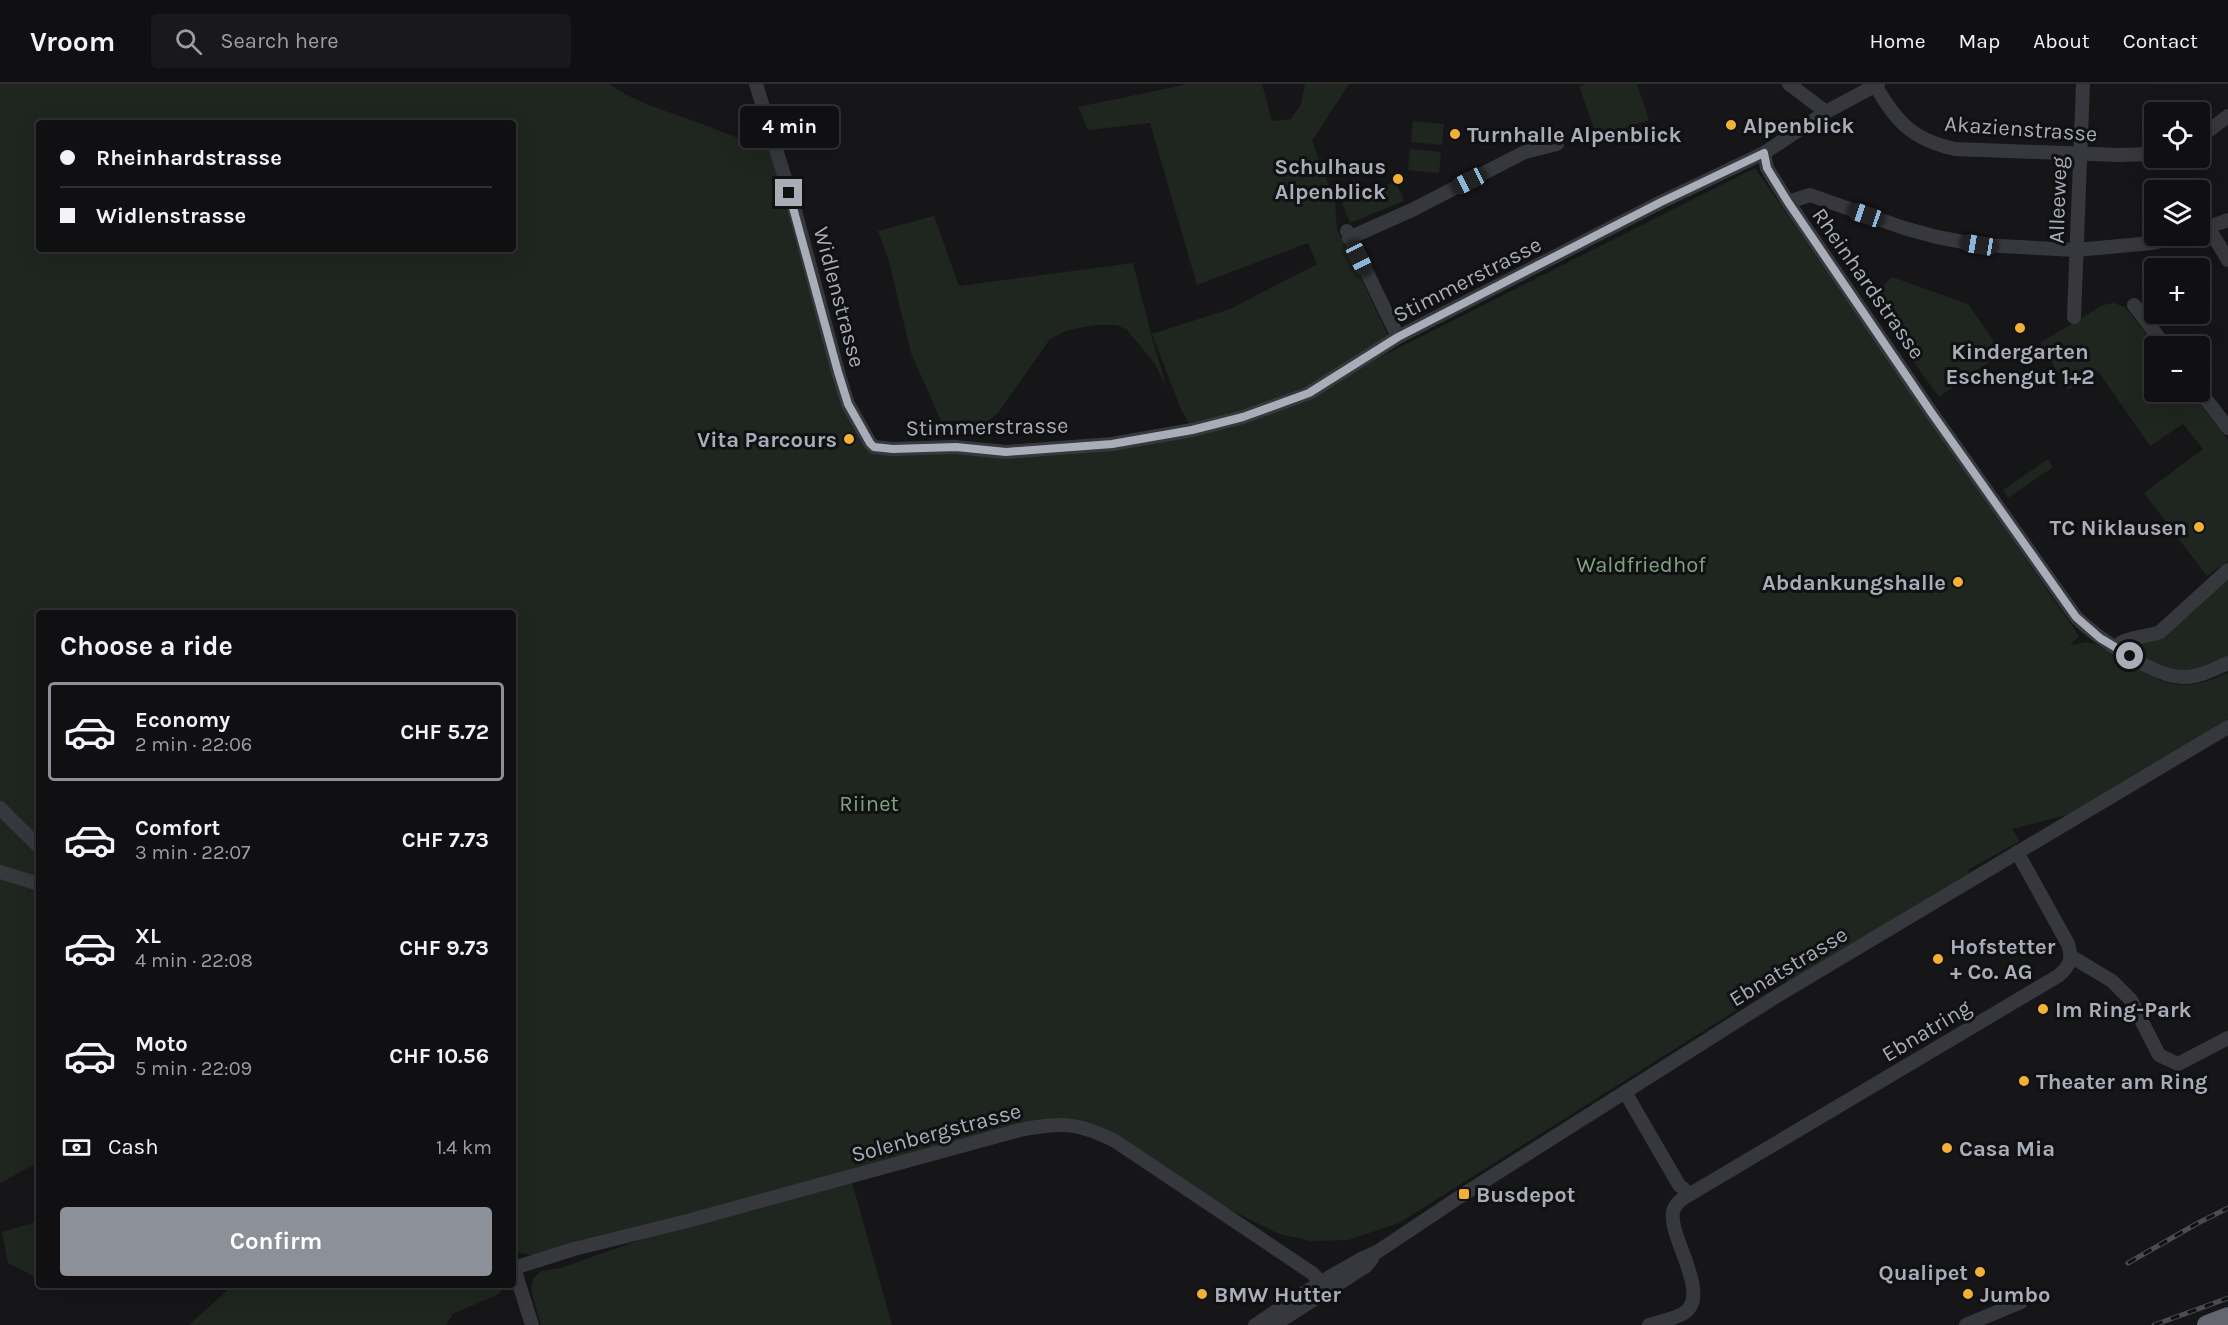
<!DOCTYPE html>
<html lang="en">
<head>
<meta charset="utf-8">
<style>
	body { margin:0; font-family:Karla,sans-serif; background:#19191b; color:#f1f3f6; height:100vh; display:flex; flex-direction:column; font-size:22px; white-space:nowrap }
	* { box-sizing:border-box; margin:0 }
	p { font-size:20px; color:#9c9d9f }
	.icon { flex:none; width:33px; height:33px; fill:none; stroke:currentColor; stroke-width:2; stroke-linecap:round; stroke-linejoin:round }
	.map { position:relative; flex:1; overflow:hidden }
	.drawer { position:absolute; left:36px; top:526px; width:480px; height:678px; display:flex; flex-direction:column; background:#101012; border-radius:6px; box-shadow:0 6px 24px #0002,0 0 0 2px #303032 }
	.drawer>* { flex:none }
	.banner { position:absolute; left:36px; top:36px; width:480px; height:132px; border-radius:6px; box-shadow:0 6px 24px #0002,0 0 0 2px #303032; display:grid; align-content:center; height:132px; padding:0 24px; background:#101012 }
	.tools { position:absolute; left:2144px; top:18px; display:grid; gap:12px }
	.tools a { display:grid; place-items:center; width:66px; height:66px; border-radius:6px; background:#101012; box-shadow:0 6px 24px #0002,0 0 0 2px #303032; font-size:30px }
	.end { position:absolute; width:27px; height:27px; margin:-14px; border:8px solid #a8adb8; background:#111; box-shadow:0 0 0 3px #111 }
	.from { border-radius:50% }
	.bubble { position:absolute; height:42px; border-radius:6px; background:#101012; box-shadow:0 6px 24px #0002,0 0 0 2px #303032; font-size:20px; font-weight:700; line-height:42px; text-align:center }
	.car { position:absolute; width:18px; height:36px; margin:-18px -9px; border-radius:8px; box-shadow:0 0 4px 2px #0007; background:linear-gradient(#222 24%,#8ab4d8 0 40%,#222 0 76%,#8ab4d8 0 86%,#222 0) }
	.banner b { display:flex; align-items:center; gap:21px; height:57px; font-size:22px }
	.banner b+b { border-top:2px solid #303032 }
	.banner i { width:15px; height:15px; background:#f1f3f6 }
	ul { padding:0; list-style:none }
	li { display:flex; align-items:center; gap:18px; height:99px; margin:0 12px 9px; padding:0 12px; border:3px solid transparent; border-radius:6px }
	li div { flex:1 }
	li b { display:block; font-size:22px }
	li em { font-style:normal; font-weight:700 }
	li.active { border-color:#8c9099 }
	li>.icon { width:54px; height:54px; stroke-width:1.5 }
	h2 { padding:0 24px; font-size:27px; line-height:72px }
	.pay { display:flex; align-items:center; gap:15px; height:66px; padding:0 24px; font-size:22px }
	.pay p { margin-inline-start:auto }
	.primary-button { display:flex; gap:12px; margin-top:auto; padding:12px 24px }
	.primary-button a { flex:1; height:69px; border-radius:6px; background:#8c9099; color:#fff; font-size:24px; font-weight:700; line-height:69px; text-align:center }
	header { display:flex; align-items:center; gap:36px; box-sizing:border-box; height:84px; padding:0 30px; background:#101012; border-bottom:2px solid #303032 }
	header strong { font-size:28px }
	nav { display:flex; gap:33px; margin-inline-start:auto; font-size:21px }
	.search { width:420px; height:54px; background:#19191b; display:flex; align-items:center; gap:15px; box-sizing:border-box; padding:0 21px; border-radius:6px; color:#9c9d9f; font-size:22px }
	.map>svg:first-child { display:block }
	.green { fill:#1e261f; fill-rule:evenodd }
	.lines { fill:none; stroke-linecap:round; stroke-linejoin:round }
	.minor { stroke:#37383d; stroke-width:14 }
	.highway { stroke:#63666e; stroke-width:20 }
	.rail-casing { stroke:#4a4c52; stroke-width:5 }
	.rail { stroke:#111113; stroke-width:3; stroke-dasharray:9; stroke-linecap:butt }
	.route { stroke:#a8adb8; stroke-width:8 }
	.poi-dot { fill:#f2b134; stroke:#111113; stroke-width:2 }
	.labels { text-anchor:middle; stroke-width:6; stroke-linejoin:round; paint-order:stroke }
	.poi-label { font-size:22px; font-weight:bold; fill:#a8adb8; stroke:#111113; text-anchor:start }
	.street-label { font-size:22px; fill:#a8adb8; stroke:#111113 }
	.park-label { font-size:22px; fill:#7fa381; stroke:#111113 }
</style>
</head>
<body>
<header>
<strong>Vroom</strong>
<div class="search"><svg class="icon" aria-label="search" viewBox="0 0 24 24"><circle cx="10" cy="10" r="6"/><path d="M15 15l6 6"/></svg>Search here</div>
<nav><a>Home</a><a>Map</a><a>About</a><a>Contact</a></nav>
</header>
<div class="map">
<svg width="2228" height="1241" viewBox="0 0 2228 1241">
	<rect width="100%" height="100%" fill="#161618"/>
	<g class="green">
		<path d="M 0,0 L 609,0 C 639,21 669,27 702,40 C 727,49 750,60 776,67 L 838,288 L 870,359 L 1006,368 L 1192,345 L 1180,323 L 1152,250 L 1230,225 L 1317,180 L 1308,159 L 1197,201 L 1150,39 L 1088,46 L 1078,23 L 1188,0 L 1262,0 L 1272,37 L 1291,35 L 1301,20 L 1305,0 L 1349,0 L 1312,57 L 1335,118 L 1337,146 L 1348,165 L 1388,252 L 1309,301 L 1199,343 L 1309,309 L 1755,84 L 2079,552 L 2070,561 L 2087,558 L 2098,561 C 2121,574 2156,600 2182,601 C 2198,601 2214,595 2228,589 L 2228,635 L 2067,731 L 2012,745 L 2020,757 L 1968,786 L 1969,789 L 1788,898 L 1782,890 L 1762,910 L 1399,1139 L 1348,1156 L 1311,1157 L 1279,1150 L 1180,1101 L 1128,1065 L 1067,1040 L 537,1172 L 520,1169 L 513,1163 L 513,530 L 39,530 L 39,795 L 0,784 ZM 39,39 L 513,39 L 513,165 L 39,165 Z"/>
		<polygon points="1586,0 1637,0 1649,36 1597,53 1579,2"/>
		<polygon points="1413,37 1444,40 1442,61 1411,58"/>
		<polygon points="1410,65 1441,68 1439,89 1408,86"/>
		<polygon points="1396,97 1404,117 1350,139 1342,119"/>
		<polygon points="934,132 959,202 1133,179 1151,250 1167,304 1155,280 1127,246 1117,241 1096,241 1068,246 1050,255 998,329 987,338 941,337 911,269 888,174 878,147"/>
		<polygon points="1892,193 1968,220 2002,269 1939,313 1869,216"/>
		<polygon points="2114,219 2125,223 2156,262 2154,262 2154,308 2191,308 2228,356 2228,477 2207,492 2144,409 2203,365 2183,340 2150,362 2098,287 2068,306 2040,259 2103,221"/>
		<polygon points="2048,375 2053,383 2008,414 2003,406"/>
		<path d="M 2228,493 L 2228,575 C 2180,593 2171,590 2128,564 L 2126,561 L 2157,555 Z"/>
		<polygon points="0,794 39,805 39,1078 0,1099"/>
		<polygon points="852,1098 892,1241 541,1241 531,1206 533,1195 541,1187 561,1184 651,1152"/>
		<polygon points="39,1137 39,1195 8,1179 2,1148"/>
		<polygon points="232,1202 504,1202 499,1210 453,1230 446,1241 189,1241"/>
	</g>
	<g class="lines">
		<g class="minor">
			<polyline points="756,0 796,130 838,288 848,320 870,359 874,363 893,365 955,363 1006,368 1112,360 1192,346 1243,333 1309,309 1398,253 1661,118 1764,69 1826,28 1878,0"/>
			<polyline points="1789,0 1826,28"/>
			<path d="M 1875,1 C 1896,38 1913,56 1955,65 L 2118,71 L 2154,70"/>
			<polyline points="2199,54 2228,32"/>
			<path d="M 1764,69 L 1767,84 L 1788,118 L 1931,328 L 2076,533 C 2096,553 2155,594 2184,593 C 2199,593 2214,585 2228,579"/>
			<polyline points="1788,118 1810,111 1904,144 1937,153 1979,161 2076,166 2152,159 2183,152"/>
			<polyline points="2208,143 2228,176"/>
			<polyline points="2199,146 2228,136"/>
			<polyline points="1347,147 1398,253"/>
			<polyline points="1349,154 1412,126 1525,68 1557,60"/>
			<polyline points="2134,221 2165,262"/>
			<polyline points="2074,233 2083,0"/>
			<polyline points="2199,306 2228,344"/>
			<path d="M 2116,563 C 2124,553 2147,553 2160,548 L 2228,486"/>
			<polyline points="0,724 39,763"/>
			<polyline points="0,788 39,800"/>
			<polyline points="2072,873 2112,897 2131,916 2159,971 2178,980 2228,954"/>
			<path d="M 1625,1008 L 1679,1101 L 1687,1108 L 1692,1109 L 2058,892 C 2070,882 2073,875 2068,860 L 2017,768"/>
			<polyline points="513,1181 532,1241"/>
			<path d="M 514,1184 L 574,1165 L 691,1136 L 1020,1046 C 1061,1038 1077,1038 1115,1057 L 1312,1189 L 1321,1198 L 1327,1208"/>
			<polyline points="1255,1241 1321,1198 1361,1175 1377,1168 1464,1110 1772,915 2228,643"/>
			<polyline points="1274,1241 1366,1182 1372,1175"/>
			<path d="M 1649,1241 C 1660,1237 1675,1235 1684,1229 C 1712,1211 1668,1152 1673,1128 C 1675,1118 1684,1114 1692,1109"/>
			<polyline points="1966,1241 2021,1218"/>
		</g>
		<polyline class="highway" points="2207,1241 2228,1233"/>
		<defs>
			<g id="rail">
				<polyline points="2128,1179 2198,1139 2228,1124"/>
				<polyline points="2154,1241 2228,1214"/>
			</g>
		</defs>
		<use href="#rail" class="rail-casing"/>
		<use href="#rail" class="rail"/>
	</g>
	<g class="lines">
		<polyline class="route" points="789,109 838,288 848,320 870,359 874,363 893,365 956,363 1006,368 1112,360 1192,346 1243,333 1309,309 1398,253 1661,118 1764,69 1767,84 1788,118 1931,328 2076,533 2100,554 2130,572"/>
	</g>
	<g class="poi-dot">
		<circle cx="1731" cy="41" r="6"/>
		<circle cx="1455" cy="50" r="6"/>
		<circle cx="1398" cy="95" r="6"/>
		<circle cx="2020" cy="244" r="6"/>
		<circle cx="849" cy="355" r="6"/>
		<circle cx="2199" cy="443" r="6"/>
		<circle cx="1958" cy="498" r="6"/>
		<circle cx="1938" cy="875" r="6"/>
		<circle cx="2043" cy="925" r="6"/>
		<circle cx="2024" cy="997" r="6"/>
		<circle cx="1947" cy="1064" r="6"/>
		<rect x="1458" y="1104" width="12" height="12" rx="3"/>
		<circle cx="1980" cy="1188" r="6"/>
		<circle cx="1202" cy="1210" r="6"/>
		<circle cx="1968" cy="1210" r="6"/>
	</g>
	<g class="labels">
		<g class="poi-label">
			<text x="1743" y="49">Alpenblick</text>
			<text x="1467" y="58">Turnhalle Alpenblick</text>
			<text x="1386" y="90" text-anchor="end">Schulhaus<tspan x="1386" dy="25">Alpenblick</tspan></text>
			<text x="2020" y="275" text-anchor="middle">Kindergarten<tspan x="2020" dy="25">Eschengut 1+2</tspan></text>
			<text x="837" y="363" text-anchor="end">Vita Parcours</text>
			<text x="2187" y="451" text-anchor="end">TC Niklausen</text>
			<text x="1946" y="506" text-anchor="end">Abdankungshalle</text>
			<text x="1950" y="870">Hofstetter<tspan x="1950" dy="25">+ Co. AG</tspan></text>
			<text x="2055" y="933">Im Ring-Park</text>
			<text x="2036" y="1005">Theater am Ring</text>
			<text x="1959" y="1072">Casa Mia</text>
			<text x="1476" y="1118">Busdepot</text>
			<text x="1968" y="1196" text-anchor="end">Qualipet</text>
			<text x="1214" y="1218">BMW Hutter</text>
			<text x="1980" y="1218">Jumbo</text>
		</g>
		<g class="street-label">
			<text transform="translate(2021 44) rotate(4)" y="8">Akazienstrasse</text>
			<text transform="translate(2057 116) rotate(-88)" y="8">Alleeweg</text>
			<text transform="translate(1467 195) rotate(-27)" y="8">Stimmerstrasse</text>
			<text transform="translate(1869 199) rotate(55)" y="8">Rheinhardstrasse</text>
			<text transform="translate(840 213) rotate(75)" y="8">Widlenstrasse</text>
			<text transform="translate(987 342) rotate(-1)" y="8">Stimmerstrasse</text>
			<text transform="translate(1788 882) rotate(-31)" y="8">Ebnatstrasse</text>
			<text transform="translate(1926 946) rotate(-31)" y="8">Ebnatring</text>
			<text transform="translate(936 1048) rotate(-15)" y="8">Solenbergstrasse</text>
		</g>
		<g class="park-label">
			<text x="1641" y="488">Waldfriedhof</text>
			<text x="869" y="727">Riinet</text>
		</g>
	</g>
</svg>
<div class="tools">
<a><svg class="icon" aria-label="locate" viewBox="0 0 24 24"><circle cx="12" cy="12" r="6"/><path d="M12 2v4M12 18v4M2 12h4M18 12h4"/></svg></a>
<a><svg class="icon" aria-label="layers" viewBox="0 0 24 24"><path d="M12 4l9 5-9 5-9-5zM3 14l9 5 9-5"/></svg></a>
<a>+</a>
<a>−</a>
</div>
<i class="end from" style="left:2130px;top:572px"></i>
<i class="end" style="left:789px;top:109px"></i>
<div class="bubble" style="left:740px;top:22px;width:99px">4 min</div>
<i class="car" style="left:1469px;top:97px;rotate:243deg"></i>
<i class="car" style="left:1866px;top:131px;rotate:289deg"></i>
<i class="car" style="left:1979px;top:161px;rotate:280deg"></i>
<i class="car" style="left:1359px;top:174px;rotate:154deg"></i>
<div class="banner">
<b><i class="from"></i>Rheinhardstrasse</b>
<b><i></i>Widlenstrasse</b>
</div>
<section class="drawer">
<h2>Choose a ride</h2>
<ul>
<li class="active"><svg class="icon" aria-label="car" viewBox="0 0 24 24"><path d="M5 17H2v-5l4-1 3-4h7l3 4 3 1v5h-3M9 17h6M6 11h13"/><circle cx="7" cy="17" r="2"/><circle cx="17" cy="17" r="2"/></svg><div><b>Economy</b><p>2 min · 22:06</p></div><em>CHF 5.72</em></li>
<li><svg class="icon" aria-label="car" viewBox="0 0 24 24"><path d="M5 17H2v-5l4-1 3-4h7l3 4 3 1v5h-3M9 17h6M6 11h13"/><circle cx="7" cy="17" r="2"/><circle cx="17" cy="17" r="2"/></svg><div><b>Comfort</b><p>3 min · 22:07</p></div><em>CHF 7.73</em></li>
<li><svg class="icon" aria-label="car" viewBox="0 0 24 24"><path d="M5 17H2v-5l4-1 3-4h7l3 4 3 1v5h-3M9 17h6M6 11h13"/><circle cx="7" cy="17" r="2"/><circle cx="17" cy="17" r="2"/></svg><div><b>XL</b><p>4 min · 22:08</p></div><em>CHF 9.73</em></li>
<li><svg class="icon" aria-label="car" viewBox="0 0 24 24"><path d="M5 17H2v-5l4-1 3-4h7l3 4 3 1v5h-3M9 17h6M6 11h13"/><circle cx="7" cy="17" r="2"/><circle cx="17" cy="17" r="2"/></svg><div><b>Moto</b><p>5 min · 22:09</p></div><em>CHF 10.56</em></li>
</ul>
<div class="pay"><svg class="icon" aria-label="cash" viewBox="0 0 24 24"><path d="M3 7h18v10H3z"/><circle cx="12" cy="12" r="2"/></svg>Cash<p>1.4 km</p></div>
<div class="primary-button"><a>Confirm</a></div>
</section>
</div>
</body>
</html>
